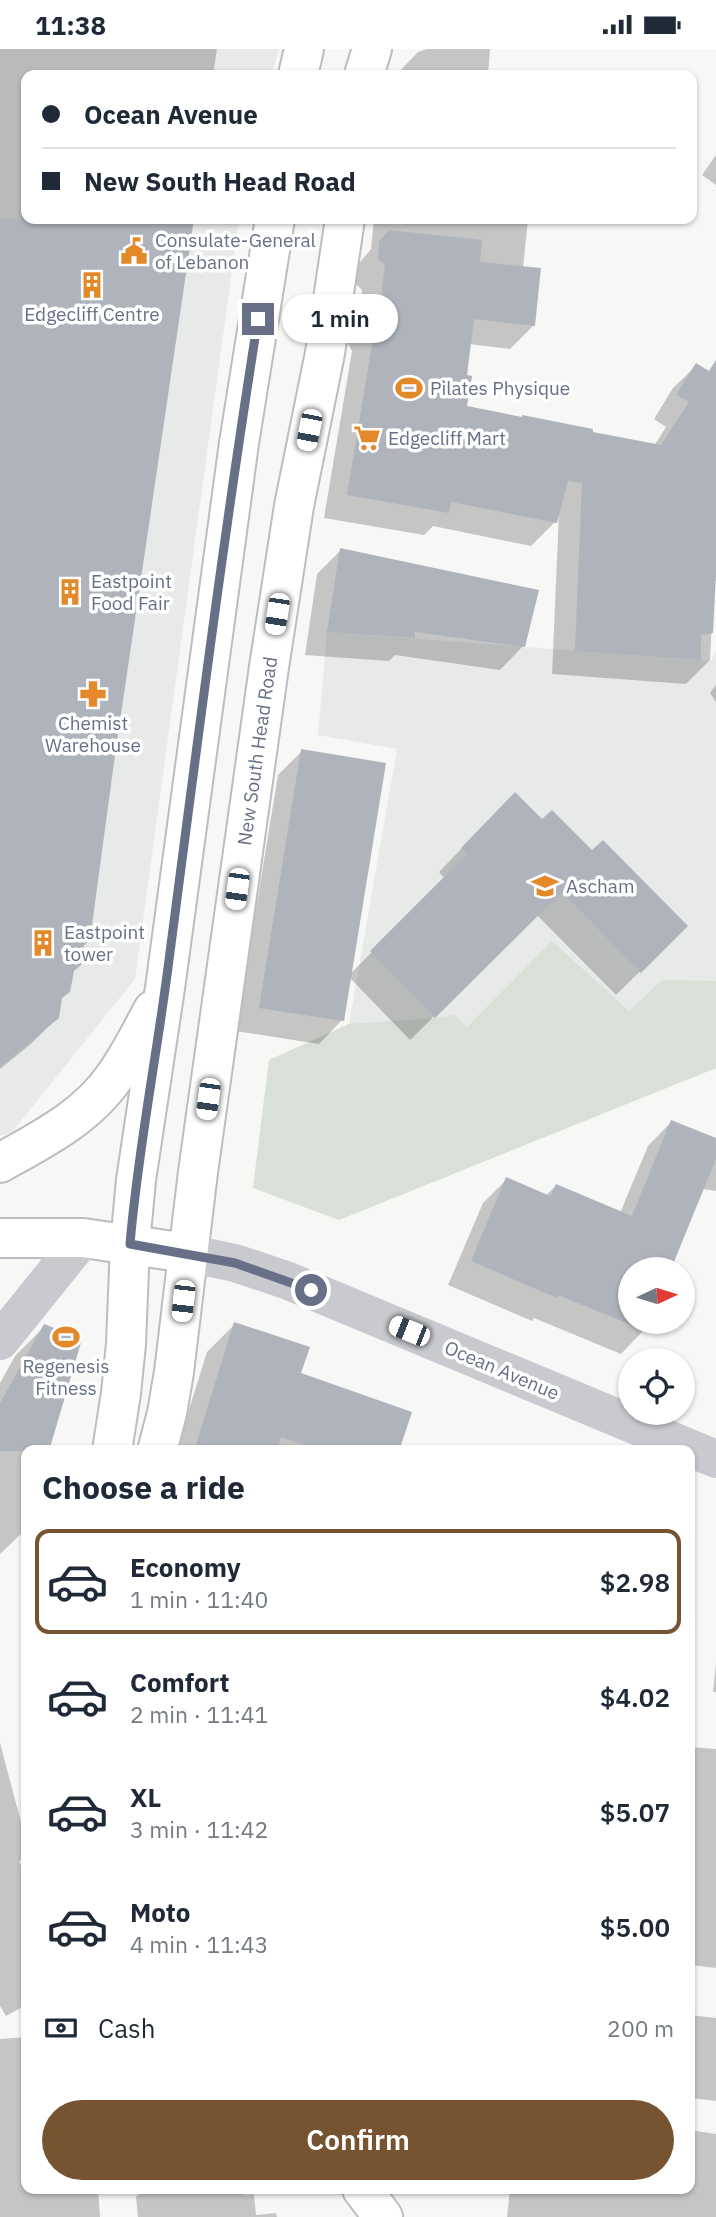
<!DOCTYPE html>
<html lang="en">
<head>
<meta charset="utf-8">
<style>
	body { margin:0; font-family:"IBM Plex Sans",sans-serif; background:#f6f6f7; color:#1f2937; height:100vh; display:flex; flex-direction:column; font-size:26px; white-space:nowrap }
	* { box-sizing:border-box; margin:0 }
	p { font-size:23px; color:#747a83 }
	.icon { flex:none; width:38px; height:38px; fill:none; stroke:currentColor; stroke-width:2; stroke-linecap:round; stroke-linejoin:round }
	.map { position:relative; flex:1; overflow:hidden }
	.sheet { position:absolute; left:21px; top:1396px; width:674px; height:749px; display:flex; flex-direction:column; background:#fff; border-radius:14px; box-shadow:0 2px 5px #0004 }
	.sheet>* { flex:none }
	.hud { position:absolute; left:21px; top:21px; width:676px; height:154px; border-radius:14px; box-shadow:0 2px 5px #0004; display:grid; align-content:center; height:154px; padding:0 21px; background:#fff }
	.needle { width:46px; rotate:86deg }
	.buttons { position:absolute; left:618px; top:1208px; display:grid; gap:14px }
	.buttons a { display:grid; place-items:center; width:77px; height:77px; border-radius:50%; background:#fff; box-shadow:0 2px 5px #0004; font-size:35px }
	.end { position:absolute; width:32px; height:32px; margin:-16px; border:9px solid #677087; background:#fff; box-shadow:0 0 0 4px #fff }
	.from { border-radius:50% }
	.bubble { position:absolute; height:49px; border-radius:24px; background:#fff; box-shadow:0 2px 5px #0004; font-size:23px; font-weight:600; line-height:49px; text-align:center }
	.car { position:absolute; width:21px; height:42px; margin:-21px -10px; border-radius:9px; box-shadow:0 0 5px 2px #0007; background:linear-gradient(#fff 24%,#345 0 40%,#fff 0 76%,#345 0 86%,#fff 0) }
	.hud b { display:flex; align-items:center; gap:24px; height:66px; font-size:26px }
	.hud b+b { border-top:2px solid #e0e1e3 }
	.hud i { width:18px; height:18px; background:#1f2937 }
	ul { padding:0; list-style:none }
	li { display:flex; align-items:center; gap:21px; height:105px; margin:0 14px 10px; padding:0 7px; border:4px solid transparent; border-radius:14px }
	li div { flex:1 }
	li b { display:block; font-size:26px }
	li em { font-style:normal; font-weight:600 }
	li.on { border-color:#775431 }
	li>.icon { width:63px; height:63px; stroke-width:1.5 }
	h2 { padding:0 21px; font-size:32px; line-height:84px }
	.pay { display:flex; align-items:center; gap:18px; height:77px; padding:0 21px; font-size:26px }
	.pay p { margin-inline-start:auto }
	.action { display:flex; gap:14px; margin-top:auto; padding:14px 21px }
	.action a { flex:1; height:80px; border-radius:42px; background:#775431; color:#fff; font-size:28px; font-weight:600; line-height:80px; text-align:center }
	.status { display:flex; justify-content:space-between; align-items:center; height:49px; padding:0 35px; background:#fff; direction:ltr }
	.status svg { height:19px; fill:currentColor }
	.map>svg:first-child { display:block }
	.built { fill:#e8e9e9 }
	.green { fill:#d8e0d7 }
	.shadow { fill:#0003 }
	.building { fill:#aeb3bc }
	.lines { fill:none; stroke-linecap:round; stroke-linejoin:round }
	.major-casing { stroke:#bbbdc2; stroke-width:42 }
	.minor { stroke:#c9cacf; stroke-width:38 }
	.major { stroke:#fff; stroke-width:38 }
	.route { stroke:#677087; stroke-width:9 }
	.labels { text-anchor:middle; stroke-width:7; stroke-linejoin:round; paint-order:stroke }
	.poi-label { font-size:19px; fill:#677087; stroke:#fff; text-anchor:start }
	.street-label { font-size:19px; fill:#677087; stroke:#fff }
</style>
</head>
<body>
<div class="status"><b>11:38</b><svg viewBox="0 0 49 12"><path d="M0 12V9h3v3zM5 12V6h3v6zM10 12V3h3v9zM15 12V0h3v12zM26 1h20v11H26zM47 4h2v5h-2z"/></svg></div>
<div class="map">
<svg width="716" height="2168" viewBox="0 0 716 2168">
	<rect width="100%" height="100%" fill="#f7f8f6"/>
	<g class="built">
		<polygon points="0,0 279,0 271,26 26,26 26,170 239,170 135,930 12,1083 0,1087"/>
		<polygon points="327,583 711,612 716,602 716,1019 339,1171 253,1139 269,1011 349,975 397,700 318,686"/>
	</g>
	<polygon class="green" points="552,892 629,962 662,931 716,932 716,1019 339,1171 253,1139 269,1011 349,975 435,969 454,966 467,978"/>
	<g class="shadow">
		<polygon points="0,0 217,0 213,26 26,26 26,170 192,170 113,706 82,897 60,951 57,969 32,994 0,1020"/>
		<polygon points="427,0 490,0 488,26 396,26 418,3"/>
		<polygon points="716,106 716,136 702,126"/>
		<polygon points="374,170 528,170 523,219 534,276 510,300 469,295 465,359 654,397 666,378 654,370 673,339 697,316 716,328 716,532 714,531 710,611 686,635 552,625 559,464 555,473 531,497 433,477 424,486 324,469 352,302 348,295 349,279 359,269 362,241 355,234 356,218 371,200"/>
		<polygon points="341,501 523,597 500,621 395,606 389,612 305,606 317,525"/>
		<polygon points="716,636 716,653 710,644"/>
		<polygon points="302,702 350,925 445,830 439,823 491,769 542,773 686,877 616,946 537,866 410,991 349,928 342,971 319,995 236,982 278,726"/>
		<polygon points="671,1073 716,1091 716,1142 702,1140 630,1220 630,1272 648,1272 644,1281 621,1305 534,1269 532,1272 448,1236 483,1154 507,1130 545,1147 556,1137 620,1164 648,1097"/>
		<polygon points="235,1275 299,1325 397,1402 176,1402 207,1303"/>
		<polygon points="45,1277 26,1402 26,1471 23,1483 0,1505 0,1334 15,1307"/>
		<polygon points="716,1614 716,1643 713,1643"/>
		<polygon points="0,1694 26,1792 26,1806 19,1813 26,1825 26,1956 6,1967 0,1957"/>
		<polygon points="690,1698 716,1700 716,1919 690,1916"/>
		<polygon points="690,1966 716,1969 716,2052 690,2049"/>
		<polygon points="26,1988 26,2140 98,2140 100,2168 0,2168 0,1990"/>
		<polygon points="690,2081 716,2085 716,2168 507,2168 510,2140 690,2140"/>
		<polygon points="144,2140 245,2140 245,2146 254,2145 256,2166 276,2164 277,2168 138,2168 136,2148"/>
	</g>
	<g class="building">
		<polygon points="0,170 194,170 115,706 90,891 84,896 81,916 74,922 70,943 62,949 59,969 0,1017"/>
		<polygon points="389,181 482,191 480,213 541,219 535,277 474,270 467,326 472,327 467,357 522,368 522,366 593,380 593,383 661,396 689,353 676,346 696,314 709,322 716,311 716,524 713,584 701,586 701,611 575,602 582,434 568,432 557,474 451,453 449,464 347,446 375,278 371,271 372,253 381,248 385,216 378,210 379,192"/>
		<polygon points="340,499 539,541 525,598 415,583 415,589 327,583"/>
		<polygon points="301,700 386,714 344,972 259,959"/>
		<polygon points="515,743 542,770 552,761 592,801 603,791 688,877 641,924 562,843 435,969 370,902 467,805 461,799"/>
		<polygon points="671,1071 716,1089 716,1110 671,1220 630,1220 630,1272 650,1272 646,1282 558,1246 557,1249 471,1212 506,1128 550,1147 556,1135 632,1167"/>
		<polygon points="234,1273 310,1298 301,1324 412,1363 399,1402 322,1402 281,1388 277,1402 194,1402"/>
		<polygon points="44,1275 82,1290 49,1402 0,1402 0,1354"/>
	</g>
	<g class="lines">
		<defs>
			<g id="major">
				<polyline points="298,26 304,0"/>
				<polyline points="364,26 372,0"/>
				<path d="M 0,1114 C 43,1090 87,1068 115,1027 C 130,1006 141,983 153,961"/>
				<polyline points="0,1189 83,1189 187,1204"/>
				<polyline points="112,1402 121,1344 126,1295 130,1195 136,1131 165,939 239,394 275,170"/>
				<polyline points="157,1402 167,1364 174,1323 198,1123 269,618 294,457 325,304 345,170"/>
				<polyline points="362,2140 383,2168"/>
			</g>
		</defs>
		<use href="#major" class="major-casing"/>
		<g class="minor">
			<polyline points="187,1204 235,1214 286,1231 716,1410"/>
			<polyline points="0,1292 83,1189"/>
		</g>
		<use href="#major" class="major"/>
	</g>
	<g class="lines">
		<path class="route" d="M 258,270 C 224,483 197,697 169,911 C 157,1006 138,1100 130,1195 L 235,1214 L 311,1241"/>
	</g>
	<defs>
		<symbol id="civic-bare" viewBox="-9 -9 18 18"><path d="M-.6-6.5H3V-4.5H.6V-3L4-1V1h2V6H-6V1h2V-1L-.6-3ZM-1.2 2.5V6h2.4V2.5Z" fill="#e3892a" stroke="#fff" stroke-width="2.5" paint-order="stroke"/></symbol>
		<symbol id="building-bare" viewBox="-9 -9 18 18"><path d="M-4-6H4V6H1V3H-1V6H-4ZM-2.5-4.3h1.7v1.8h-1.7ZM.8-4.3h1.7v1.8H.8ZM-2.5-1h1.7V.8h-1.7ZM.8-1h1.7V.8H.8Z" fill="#e3892a" stroke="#fff" stroke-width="2.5" paint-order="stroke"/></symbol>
		<symbol id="stadium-bare" viewBox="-9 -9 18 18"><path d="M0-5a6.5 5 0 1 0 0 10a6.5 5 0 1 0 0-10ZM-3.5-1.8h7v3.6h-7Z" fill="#e3892a" stroke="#fff" stroke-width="2.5" paint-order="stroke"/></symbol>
		<symbol id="supermarket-bare" viewBox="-9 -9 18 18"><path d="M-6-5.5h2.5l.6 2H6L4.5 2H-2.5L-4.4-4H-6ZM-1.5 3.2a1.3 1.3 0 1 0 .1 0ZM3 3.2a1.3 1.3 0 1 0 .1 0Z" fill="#e3892a" stroke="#fff" stroke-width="2.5" paint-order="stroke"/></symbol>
		<symbol id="pharmacy-bare" viewBox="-9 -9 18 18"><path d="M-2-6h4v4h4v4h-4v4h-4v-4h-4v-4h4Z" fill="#e3892a" stroke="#fff" stroke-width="2.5" paint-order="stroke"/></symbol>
		<symbol id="school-bare" viewBox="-9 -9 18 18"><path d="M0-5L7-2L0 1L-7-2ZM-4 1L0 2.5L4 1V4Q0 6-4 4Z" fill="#e3892a" stroke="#fff" stroke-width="2.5" paint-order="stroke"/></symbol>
	</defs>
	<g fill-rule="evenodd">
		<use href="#civic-bare" x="115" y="183" width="38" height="38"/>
		<use href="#building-bare" x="73" y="217" width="38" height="38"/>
		<use href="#stadium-bare" x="390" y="320" width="38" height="38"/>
		<use href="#supermarket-bare" x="348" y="370" width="38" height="38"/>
		<use href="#building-bare" x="51" y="524" width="38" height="38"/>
		<use href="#pharmacy-bare" x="74" y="626" width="38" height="38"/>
		<use href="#school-bare" x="526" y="818" width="38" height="38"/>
		<use href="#building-bare" x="24" y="875" width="38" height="38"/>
		<use href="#stadium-bare" x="47" y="1269" width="38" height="38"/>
	</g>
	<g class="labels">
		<g class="poi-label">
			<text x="155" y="198">Consulate-General<tspan x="155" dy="22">of Lebanon</tspan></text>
			<text x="92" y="272" text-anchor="middle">Edgecliff Centre</text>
			<text x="430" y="346">Pilates Physique</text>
			<text x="388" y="396">Edgecliff Mart</text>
			<text x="91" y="539">Eastpoint<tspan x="91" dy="22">Food Fair</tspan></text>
			<text x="93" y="681" text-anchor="middle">Chemist<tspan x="93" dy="22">Warehouse</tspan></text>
			<text x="566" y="844">Ascham</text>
			<text x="64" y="890">Eastpoint<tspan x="64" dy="22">tower</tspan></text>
			<text x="66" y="1324" text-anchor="middle">Regenesis<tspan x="66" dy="22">Fitness</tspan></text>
		</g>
		<g class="street-label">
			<text transform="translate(257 702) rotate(-82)" y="7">New South Head Road</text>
			<text transform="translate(502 1321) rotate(23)" y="7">Ocean Avenue</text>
		</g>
	</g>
</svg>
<div class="buttons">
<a><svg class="needle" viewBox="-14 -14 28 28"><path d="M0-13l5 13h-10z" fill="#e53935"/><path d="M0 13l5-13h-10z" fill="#747a83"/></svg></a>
<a><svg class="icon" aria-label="locate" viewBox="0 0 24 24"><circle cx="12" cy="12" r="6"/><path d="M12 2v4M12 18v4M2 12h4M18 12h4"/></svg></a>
</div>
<i class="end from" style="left:311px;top:1241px"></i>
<i class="end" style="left:258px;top:270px"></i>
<div class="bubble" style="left:282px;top:245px;width:116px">1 min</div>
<i class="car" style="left:309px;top:381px;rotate:191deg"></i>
<i class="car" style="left:277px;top:565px;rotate:189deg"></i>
<i class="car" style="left:237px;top:840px;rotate:188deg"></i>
<i class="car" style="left:208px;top:1050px;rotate:188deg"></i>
<i class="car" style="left:183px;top:1252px;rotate:186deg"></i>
<i class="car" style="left:409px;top:1282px;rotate:292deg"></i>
<div class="hud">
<b><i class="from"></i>Ocean Avenue</b>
<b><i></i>New South Head Road</b>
</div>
<section class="sheet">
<h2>Choose a ride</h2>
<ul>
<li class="on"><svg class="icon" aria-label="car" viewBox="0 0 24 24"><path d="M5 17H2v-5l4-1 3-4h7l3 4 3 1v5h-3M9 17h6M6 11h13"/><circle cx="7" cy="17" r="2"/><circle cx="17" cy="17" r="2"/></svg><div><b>Economy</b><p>1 min · 11:40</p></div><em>$2.98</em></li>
<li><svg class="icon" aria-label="car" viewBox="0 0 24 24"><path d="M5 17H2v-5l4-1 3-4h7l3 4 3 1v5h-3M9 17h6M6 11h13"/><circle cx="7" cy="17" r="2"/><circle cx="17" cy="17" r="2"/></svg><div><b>Comfort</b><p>2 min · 11:41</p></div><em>$4.02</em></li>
<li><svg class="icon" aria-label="car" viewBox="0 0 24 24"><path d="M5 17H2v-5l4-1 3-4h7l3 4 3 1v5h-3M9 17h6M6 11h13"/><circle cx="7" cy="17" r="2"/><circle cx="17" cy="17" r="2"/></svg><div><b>XL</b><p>3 min · 11:42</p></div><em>$5.07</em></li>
<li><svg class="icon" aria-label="car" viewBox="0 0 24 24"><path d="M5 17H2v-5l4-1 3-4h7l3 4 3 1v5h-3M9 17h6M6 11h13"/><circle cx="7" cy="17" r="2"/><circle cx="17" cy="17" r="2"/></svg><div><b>Moto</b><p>4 min · 11:43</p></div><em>$5.00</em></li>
</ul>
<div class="pay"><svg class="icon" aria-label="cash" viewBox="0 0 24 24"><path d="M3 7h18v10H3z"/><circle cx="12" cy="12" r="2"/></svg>Cash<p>200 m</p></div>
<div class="action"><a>Confirm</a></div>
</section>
</div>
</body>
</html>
